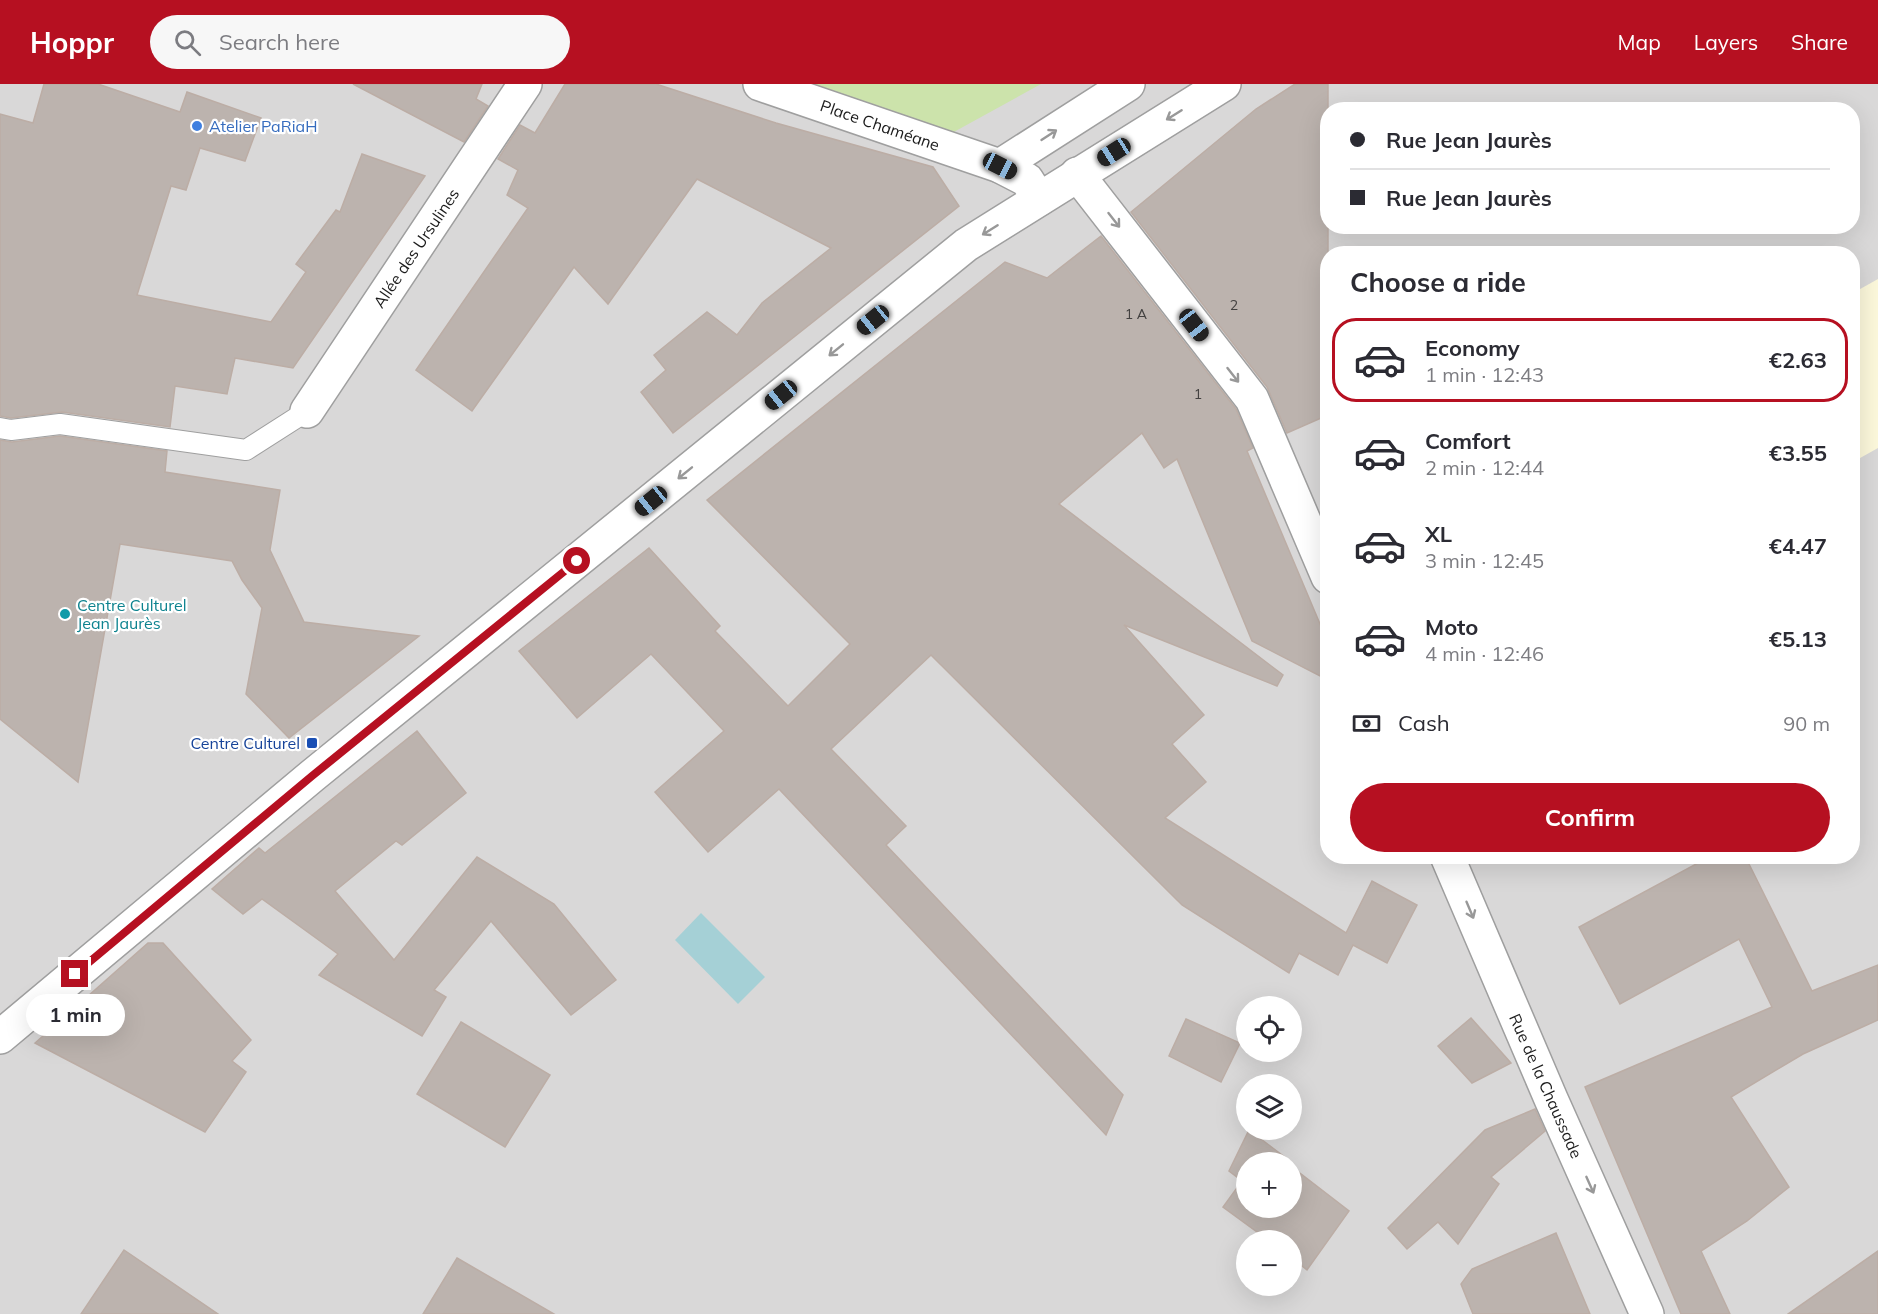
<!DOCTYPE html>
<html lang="en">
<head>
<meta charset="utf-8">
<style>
	body { margin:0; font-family:Mulish,sans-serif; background:#f7f7f7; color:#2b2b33; height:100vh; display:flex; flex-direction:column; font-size:22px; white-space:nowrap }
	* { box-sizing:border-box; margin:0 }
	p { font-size:20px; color:#7c7c81 }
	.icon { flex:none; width:33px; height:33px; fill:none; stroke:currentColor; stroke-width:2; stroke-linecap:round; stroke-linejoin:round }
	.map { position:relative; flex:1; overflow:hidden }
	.drawer { position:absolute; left:1320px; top:162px; width:540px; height:618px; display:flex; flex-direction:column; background:#fff; border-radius:24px; box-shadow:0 6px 24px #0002 }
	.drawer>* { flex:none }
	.banner { position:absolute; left:1320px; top:18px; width:540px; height:132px; border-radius:24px; box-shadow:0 6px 24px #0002; display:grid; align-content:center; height:132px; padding:0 30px; background:#fff }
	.controls { position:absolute; left:1236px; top:912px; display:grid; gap:12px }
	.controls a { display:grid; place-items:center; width:66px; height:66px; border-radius:50%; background:#fff; box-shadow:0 6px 24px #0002; font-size:30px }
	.end { position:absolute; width:27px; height:27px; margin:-14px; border:8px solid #b61021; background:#fff; box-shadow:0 0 0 3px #fff }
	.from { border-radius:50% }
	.bubble { position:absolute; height:42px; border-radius:21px; background:#fff; box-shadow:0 6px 24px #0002; font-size:20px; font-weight:700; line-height:42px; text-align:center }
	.car { position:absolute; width:18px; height:36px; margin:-18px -9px; border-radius:8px; box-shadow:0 0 4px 2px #0007; background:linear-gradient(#222 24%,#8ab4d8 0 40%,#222 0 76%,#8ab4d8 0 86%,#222 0) }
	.banner b { display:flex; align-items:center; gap:21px; height:57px; font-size:22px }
	.banner b+b { border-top:2px solid #e1e1e2 }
	.banner i { width:15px; height:15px; background:#2b2b33 }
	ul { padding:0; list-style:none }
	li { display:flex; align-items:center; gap:18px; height:84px; margin:0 12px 9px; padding:0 18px; border:3px solid transparent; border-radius:24px }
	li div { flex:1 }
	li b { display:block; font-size:22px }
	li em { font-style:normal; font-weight:700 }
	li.active { border-color:#b61021 }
	li>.icon { width:54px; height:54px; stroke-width:1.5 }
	h2 { padding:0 30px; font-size:27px; line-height:72px }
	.pay { display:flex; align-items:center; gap:15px; height:66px; padding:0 30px; font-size:22px }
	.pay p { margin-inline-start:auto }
	.button { display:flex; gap:12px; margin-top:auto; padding:12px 30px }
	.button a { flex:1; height:69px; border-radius:36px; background:#b61021; color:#fff; font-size:24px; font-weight:700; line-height:69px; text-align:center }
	header { display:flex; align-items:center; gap:36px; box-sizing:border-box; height:84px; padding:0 30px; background:#b61021; color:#fff }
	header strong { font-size:28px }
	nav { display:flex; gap:33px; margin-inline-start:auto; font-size:21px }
	.search { width:420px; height:54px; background:#f7f7f7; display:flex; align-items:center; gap:15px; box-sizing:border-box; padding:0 21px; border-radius:33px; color:#7c7c81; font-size:22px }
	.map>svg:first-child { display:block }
	.residential { fill:#d9d8d8; fill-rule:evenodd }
	.education { fill:#fcf8db }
	.grass { fill:#cce3ab }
	.water { fill:#a5d0d6 }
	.building { fill:#bcb3ae; stroke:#bcada5; stroke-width:1.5 }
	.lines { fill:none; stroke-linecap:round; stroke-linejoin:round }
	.lane-casing { stroke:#9f9f9f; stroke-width:22 }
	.street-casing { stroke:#9f9f9f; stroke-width:36 }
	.lane { stroke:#fff; stroke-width:20 }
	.street { stroke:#fff; stroke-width:33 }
	.oneway { stroke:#989898 }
	.route { stroke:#b61021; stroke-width:8 }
	.shop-dot { fill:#3f7fe0; stroke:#fff; stroke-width:2 }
	.culture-dot { fill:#0f9aa8; stroke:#fff; stroke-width:2 }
	.transit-dot { fill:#1a4fb4; stroke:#fff; stroke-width:2 }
	.labels { text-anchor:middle; stroke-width:4.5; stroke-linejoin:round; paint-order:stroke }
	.number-label { font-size:14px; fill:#434140 }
	.street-label { font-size:16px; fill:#1b1b1b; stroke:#fff }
	.shop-label { font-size:16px; fill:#366cbe; stroke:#fff; text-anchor:start }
	.culture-label { font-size:16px; fill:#0d838f; stroke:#fff; text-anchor:start }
	.transit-label { font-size:16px; fill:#164399; stroke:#fff; text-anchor:end }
</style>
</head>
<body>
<header>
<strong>Hoppr</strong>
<div class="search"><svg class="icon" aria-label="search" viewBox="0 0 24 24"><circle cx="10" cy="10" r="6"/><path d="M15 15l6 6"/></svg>Search here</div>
<nav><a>Map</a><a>Layers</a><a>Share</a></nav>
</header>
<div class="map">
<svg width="1878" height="1230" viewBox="0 0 1878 1230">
	<rect width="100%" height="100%" fill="#ece7e1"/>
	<path class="residential" d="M 0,0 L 1878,0 L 1878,1230 L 0,1230 ZM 1328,26 L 1852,26 L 1852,142 L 1328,142 ZM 1328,170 L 1852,170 L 1852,772 L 1328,772 ZM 1246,922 L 1292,922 L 1292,968 L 1246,968 ZM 1246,1000 L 1292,1000 L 1292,1046 L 1246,1046 ZM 1246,1078 L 1292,1078 L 1292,1124 L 1246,1124 ZM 1246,1156 L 1292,1156 L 1292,1202 L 1246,1202 Z"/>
	<polygon class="education" points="1878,195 1878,364 1853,378 1853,209"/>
	<polygon class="grass" points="810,0 1041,0 952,49"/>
	<polygon class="water" points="701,829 765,893 738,920 675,856"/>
	<g class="building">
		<polygon points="44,0 98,0 180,28 187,8 261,34 245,77 200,64 186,106 171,102 137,211 271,238 306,188 296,180 336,126 340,128 362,70 425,92 293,284 235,274 227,310 175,302 170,343 62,328 11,334 0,332 0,30 33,39"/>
		<polygon points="353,0 482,0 476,15 488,22 464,58"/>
		<polygon points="565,0 656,0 776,39 933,83 959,122 673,349 641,308 666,286 654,271 707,228 737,251 762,219 831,164 697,95 608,220 574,183 472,327 416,286 528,124 507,111 518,86 498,75 520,41 535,49"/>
		<polygon points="1295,0 1328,0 1328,331 1287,349 1267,303 1131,128 1256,25"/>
		<polygon points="1101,152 1236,325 1253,364 1247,367 1328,559 1328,596 1252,557 1177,375 1164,384 1142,349 1059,420 1283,591 1277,602 1124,541 1204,631 1172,660 1206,698 1165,734 1346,849 1372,797 1417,821 1387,879 1353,861 1338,891 1299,869 1289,889 1182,821 931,571 831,665 906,742 886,761 1123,1011 1106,1051 779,705 708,768 655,708 724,647 651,570 577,634 519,567 649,464 720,542 715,547 788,622 850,560 707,416 1005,178 1047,194"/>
		<polygon points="60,352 167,367 165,388 280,406 270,466 304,538 419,552 289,654 246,610 262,524 242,496 232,477 120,460 78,698 0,635 0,356 12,358"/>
		<polygon points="417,647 466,709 402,761 396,757 335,807 394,876 477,773 554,820 616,896 571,931 491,837 434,906 446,913 422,952 319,891 338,870 262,815 243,830 212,805 259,764 265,769"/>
		<polygon points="1711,772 1745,772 1812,907 1878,881 1878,936 1803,970 1731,1013 1789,1103 1747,1137 1701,1167 1730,1230 1681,1230 1585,1003 1772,923 1739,855 1620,920 1579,843"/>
		<polygon points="148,859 163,859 251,956 232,977 246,988 205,1048 35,959"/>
		<polygon points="1471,934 1511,979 1472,999 1438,962"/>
		<polygon points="1186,935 1240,959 1221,998 1169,972"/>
		<polygon points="461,938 550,991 505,1063 417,1010"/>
		<polygon points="1535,1025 1545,1047 1491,1093 1499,1100 1458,1160 1438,1138 1407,1165 1388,1144 1485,1046"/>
		<polygon points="1249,1046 1290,1077 1246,1078 1246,1124 1292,1124 1292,1083 1349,1127 1307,1186 1292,1174 1292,1156 1268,1156 1223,1123 1242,1097 1229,1087"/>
		<polygon points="1556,1149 1590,1230 1473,1230 1461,1200 1472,1185"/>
		<polygon points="124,1166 218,1230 81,1230"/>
		<polygon points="1878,1167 1878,1230 1788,1230"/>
		<polygon points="457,1174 554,1230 423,1230"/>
	</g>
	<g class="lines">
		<defs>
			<polyline id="lane" points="0,344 11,346 60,340 246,366 307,327"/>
			<g id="street">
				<polyline points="760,0 1000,82 1027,96 1039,115"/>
				<polyline points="1000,82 1128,0"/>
				<polyline points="1077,90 1252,315 1328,493"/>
				<polyline points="307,327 525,0"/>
				<polyline points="1447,772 1551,1015 1647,1230"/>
				<polyline points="0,953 312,692 966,161 1224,0"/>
			</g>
		</defs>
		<use href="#lane" class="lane-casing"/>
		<use href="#street" class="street-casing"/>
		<use href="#lane" class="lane"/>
		<use href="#street" class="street"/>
	</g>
	<defs><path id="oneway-shaft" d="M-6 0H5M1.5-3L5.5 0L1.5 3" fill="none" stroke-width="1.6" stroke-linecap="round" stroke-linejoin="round" transform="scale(1.5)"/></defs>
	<g class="oneway">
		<use href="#oneway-shaft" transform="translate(1174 31) rotate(148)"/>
		<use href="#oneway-shaft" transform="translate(1049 51) rotate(-33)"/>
		<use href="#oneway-shaft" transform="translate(1114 136) rotate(52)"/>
		<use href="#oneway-shaft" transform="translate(990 146) rotate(148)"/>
		<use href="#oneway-shaft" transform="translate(836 266) rotate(141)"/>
		<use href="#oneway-shaft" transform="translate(1233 291) rotate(52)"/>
		<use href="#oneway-shaft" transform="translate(685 389) rotate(141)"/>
		<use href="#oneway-shaft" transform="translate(1470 826) rotate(67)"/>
		<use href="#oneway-shaft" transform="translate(1590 1101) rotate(66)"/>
	</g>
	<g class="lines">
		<polyline class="route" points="75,890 312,692 577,477"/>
	</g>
	<circle class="shop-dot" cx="197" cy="42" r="6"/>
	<circle class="culture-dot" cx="65" cy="530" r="6"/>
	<rect class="transit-dot" x="306" y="653" width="12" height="12" rx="3"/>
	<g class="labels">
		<g class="number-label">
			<text x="1234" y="226">2</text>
			<text x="1136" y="235">1 A</text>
			<text x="1198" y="315">1</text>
		</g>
		<g class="street-label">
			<text transform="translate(880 41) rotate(19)" y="6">Place Chaméane</text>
			<text transform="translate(416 164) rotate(-56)" y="6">Allée des Ursulines</text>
			<text transform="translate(1546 1002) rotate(66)" y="6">Rue de la Chaussade</text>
		</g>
		<g class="shop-label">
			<text x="209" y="48">Atelier PaRiaH</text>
		</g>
		<g class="culture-label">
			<text x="77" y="527">Centre Culturel<tspan x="77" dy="18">Jean Jaurès</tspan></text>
		</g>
		<g class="transit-label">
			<text x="300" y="665">Centre Culturel</text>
		</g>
	</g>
</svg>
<div class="controls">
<a><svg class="icon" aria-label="locate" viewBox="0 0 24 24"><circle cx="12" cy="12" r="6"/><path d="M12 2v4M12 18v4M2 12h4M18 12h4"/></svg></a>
<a><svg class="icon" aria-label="layers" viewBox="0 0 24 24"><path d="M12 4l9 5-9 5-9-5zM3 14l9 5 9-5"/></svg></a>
<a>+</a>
<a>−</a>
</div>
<i class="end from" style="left:577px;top:477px"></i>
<i class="end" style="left:75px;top:890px"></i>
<div class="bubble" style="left:26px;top:910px;width:99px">1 min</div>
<i class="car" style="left:1114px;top:68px;rotate:238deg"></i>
<i class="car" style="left:1000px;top:82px;rotate:117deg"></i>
<i class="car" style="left:873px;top:236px;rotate:231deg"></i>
<i class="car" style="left:1194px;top:241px;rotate:142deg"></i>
<i class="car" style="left:781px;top:311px;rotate:231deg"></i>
<i class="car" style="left:651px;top:417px;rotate:231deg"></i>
<div class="banner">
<b><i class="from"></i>Rue Jean Jaurès</b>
<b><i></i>Rue Jean Jaurès</b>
</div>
<section class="drawer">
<h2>Choose a ride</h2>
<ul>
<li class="active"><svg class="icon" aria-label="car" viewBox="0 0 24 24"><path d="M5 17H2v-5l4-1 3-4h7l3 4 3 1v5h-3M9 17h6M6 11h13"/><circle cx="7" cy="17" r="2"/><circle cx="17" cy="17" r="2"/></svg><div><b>Economy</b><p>1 min · 12:43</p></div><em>€2.63</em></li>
<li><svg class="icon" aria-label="car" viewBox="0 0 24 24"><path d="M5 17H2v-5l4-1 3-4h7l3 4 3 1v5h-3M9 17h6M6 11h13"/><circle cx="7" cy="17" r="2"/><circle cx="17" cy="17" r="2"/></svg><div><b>Comfort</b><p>2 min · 12:44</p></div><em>€3.55</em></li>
<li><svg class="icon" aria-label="car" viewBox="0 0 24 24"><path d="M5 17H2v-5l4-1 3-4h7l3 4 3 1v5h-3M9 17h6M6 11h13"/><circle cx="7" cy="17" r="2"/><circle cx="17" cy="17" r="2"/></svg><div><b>XL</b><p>3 min · 12:45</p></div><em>€4.47</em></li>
<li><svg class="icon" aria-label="car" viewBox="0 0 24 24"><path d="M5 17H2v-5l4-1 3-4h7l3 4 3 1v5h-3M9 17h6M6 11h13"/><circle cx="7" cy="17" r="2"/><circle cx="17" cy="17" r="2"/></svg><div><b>Moto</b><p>4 min · 12:46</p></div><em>€5.13</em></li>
</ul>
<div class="pay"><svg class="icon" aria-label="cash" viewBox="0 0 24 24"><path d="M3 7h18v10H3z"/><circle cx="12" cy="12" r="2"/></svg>Cash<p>90 m</p></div>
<div class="button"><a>Confirm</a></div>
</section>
</div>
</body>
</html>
